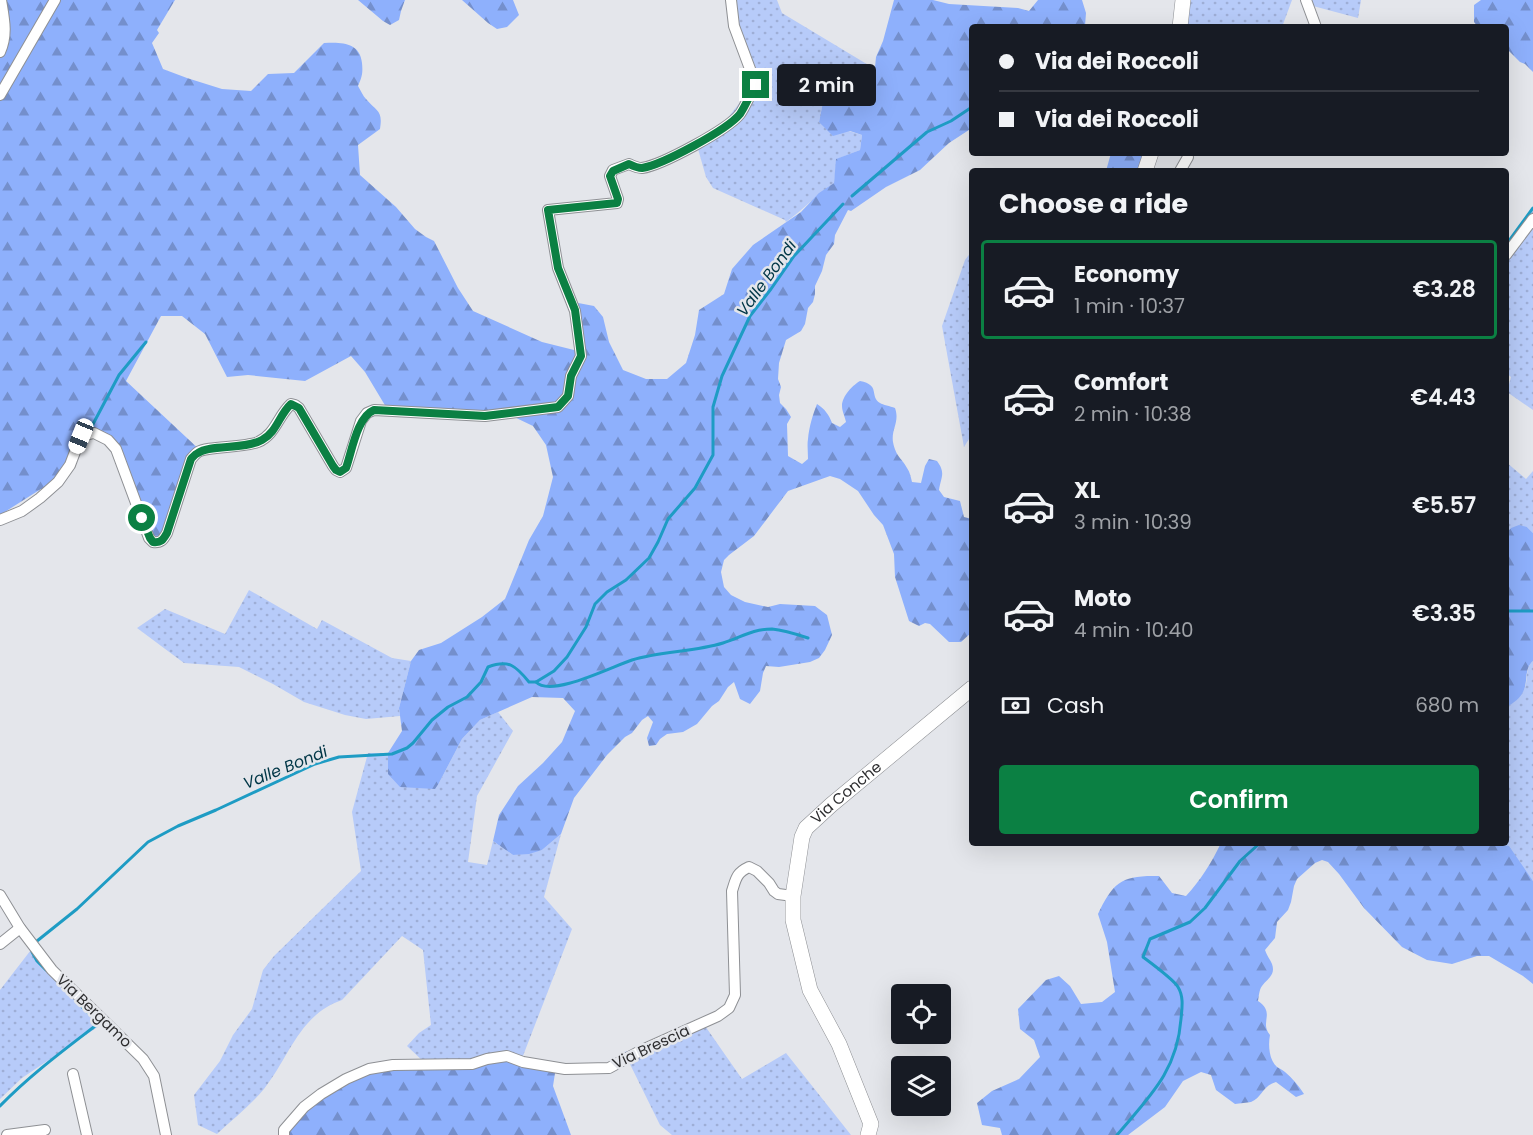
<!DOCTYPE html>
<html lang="en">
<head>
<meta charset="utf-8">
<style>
	body { margin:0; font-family:Poppins,sans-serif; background:#242831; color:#f1f3f6; height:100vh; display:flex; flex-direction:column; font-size:22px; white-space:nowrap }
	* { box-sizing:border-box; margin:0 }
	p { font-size:20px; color:#9ea1a6 }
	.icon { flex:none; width:33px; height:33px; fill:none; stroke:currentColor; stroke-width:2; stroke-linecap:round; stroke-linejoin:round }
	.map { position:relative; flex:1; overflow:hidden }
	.sheet { position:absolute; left:969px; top:168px; width:540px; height:678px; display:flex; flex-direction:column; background:#171b24; border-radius:6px; box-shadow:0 6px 24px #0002 }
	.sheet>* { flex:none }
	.hud { position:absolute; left:969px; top:24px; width:540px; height:132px; border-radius:6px; box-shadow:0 6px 24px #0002; display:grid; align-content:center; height:132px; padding:0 30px; background:#171b24 }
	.tools { position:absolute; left:891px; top:984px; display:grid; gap:12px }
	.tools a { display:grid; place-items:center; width:60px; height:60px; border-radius:6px; background:#171b24; box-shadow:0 6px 24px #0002; font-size:30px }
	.end { position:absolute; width:27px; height:27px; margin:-14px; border:8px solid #0b8043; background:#fff; box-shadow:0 0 0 3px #fff }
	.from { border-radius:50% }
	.bubble { position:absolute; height:42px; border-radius:6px; background:#171b24; box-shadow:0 6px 24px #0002; font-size:20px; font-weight:600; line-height:42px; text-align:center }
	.car { position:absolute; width:18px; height:36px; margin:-18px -9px; border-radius:8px; box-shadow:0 0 4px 2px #0007; background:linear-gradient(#fff 24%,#345 0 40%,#fff 0 76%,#345 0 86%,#fff 0) }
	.hud b { display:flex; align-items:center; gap:21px; height:57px; font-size:22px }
	.hud b+b { border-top:2px solid #363941 }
	.hud i { width:15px; height:15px; background:#f1f3f6 }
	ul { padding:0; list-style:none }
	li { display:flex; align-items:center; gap:18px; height:99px; margin:0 12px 9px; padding:0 18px; border:3px solid transparent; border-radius:6px }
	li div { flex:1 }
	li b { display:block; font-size:22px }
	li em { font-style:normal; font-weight:600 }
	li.current { border-color:#0b8043 }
	li>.icon { width:54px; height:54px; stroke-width:1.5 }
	h2 { padding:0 30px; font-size:27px; line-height:72px }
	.pay { display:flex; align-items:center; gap:15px; height:66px; padding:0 30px; font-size:22px }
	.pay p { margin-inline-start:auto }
	.button { display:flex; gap:12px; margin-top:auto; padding:12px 30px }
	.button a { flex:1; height:69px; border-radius:6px; background:#0b8043; color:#fff; font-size:24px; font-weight:600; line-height:69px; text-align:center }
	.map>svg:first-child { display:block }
	.grass { fill:url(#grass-dots) }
	.forest { fill:url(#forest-firs) }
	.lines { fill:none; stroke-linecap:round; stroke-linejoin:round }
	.stream { stroke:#1e9cc4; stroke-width:3 }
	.street-casing { stroke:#8e9094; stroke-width:12 }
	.secondary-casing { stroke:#8e9094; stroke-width:16 }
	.street { stroke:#fff; stroke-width:10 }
	.secondary { stroke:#fff; stroke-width:15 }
	.route { stroke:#0b8043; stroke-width:8 }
	.labels { text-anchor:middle; stroke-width:5; stroke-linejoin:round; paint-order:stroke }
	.street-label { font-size:15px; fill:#2c2c2e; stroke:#e4e6eb }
	.water-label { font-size:16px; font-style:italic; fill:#003646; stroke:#e4e6eb }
</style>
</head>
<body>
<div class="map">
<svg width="1533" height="1135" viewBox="0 0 1533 1135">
	<defs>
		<pattern id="grass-dots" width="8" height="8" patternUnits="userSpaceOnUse" patternTransform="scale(1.5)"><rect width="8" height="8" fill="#b7cbf9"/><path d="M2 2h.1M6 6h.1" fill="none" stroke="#9eaed6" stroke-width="1.8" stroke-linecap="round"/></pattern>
		<pattern id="forest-firs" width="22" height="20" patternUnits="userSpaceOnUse" patternTransform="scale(1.5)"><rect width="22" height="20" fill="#8eb0fc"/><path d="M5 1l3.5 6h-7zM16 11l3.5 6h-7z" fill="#748fcc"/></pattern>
	</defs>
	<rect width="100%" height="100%" fill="#e4e6eb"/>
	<g class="grass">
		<path d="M 732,0 L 777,0 L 782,13 L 875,69 L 874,79 L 865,79 L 850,74 L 824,97 L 819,122 L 862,135 L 860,150 L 837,159 L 834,183 C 816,195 803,210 786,222 L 785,220 L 713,188 L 706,177 L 696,142 L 712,138 L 760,77 L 733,23 Z"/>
		<polygon points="1185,0 1292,0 1282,27 1181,27"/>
		<polygon points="1310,0 1361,0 1358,18 1313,6"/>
		<polygon points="1533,210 1533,410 1507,392 1511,377 1506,373 1506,252"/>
		<polygon points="972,251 972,434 964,447 942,326 965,260"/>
		<polygon points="1506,462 1526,479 1533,471 1533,533 1527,527 1511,528 1506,533"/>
		<polygon points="249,590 317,629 322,620 392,658 411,661 399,708 400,716 366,719 345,715 304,702 273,684 239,667 184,663 137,628 165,609 225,634"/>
		<path d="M 1533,661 L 1533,881 L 1523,868 L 1492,843 L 1506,843 L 1506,708 C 1513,703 1520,697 1524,690 C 1529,680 1524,669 1533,661 Z"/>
		<path d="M 498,712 L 513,731 L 477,796 L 468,862 L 487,865 L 493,841 L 513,855 L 542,850 L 561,834 L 544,897 L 572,929 L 521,1061 L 426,1064 L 407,1046 L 419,1033 L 431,1025 L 423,950 L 402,936 L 342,1000 C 299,1015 290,1056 264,1089 C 251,1105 232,1120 217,1134 L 198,1125 L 194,1095 L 220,1061 L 233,1035 L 252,1009 L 263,970 L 274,956 L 361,871 L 352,812 L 368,753 L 388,753 L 388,774 L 439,783 L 462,739 L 480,720 Z"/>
		<polygon points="34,946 105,1022 22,1078 0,1099 0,990"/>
		<polygon points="703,1023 742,1079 786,1053 851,1135 672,1135 660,1125 624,1052 655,1045"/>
	</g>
	<g class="forest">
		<path d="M 0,0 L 175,0 L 157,30 L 159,33 L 152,43 L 163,69 L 187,78 L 222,89 L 251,91 L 268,74 L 294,73 L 324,43 C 341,42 360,42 362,63 C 363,73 362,77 358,86 C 361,91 363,96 366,99 C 377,112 383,110 380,129 L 358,145 L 360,175 L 396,207 L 415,229 L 426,237 L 434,241 L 458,288 L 473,311 L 542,342 L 574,350 L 573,302 L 594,306 L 603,317 L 609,342 L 623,370 L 646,379 L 667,379 L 686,363 L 695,335 L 699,310 L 724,294 L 732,269 L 753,245 L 801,212 L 819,193 L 834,183 L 836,159 L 860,150 L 862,135 L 850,131 L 833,136 L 819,122 L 824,97 L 821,80 L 839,72 L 865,79 L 874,78 L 876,57 L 883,41 L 894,0 L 933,0 L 949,4 L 1018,8 L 1029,11 L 1038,0 L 1082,0 L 1086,13 L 1085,26 L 1084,27 L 972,27 L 972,128 L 949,143 L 920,170 L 886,187 L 851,211 L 848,210 L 835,235 L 834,244 L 826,255 L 822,271 L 815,286 L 815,294 L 813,302 L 808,308 L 805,324 L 801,331 L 786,340 L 779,363 L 778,379 L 781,387 L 779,395 L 780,403 L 786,409 L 791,417 L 787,424 L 788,456 L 802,464 L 808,459 C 808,452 807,445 808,439 C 809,427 813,414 817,404 C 825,409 829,415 832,423 L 840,427 L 846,422 C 845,417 842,411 842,406 C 842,396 853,385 860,381 C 881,385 869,396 880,403 C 883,405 890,406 895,408 C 900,422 891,429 893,442 C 896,457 901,457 907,468 C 910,472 911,478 912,482 L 921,483 L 925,466 L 929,459 L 937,461 C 946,473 941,477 939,490 L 944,497 L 960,501 L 964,517 L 972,519 L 972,632 L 961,642 L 949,642 L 930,624 L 925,623 L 919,626 L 909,621 L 895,577 L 894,554 L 883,525 L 874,515 L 858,491 L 840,479 L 830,476 L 788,491 L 754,536 L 729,555 L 724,560 L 721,572 L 724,587 L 731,595 L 745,602 L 768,607 L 780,604 L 815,606 L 827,615 L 832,635 L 825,650 L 819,658 L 810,662 L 779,667 L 766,666 L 763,673 L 760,691 L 750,704 L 740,699 L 734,682 L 728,687 L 719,701 L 712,706 L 697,724 L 683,732 L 667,734 L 660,739 L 656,745 L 649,746 L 647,738 L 653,722 L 648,716 L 642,720 L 632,733 L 625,737 L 607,755 L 574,798 L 561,834 L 542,850 L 529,854 L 513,855 L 493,841 L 499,815 L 518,786 L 543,763 L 562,742 L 575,711 L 563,698 L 532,697 L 480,720 L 462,739 L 439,783 L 435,789 L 400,787 L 388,774 L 388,753 L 402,731 L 399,708 L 411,661 L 419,650 L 441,643 L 482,617 L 505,599 L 529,540 L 543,516 L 553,477 L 546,445 L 533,426 L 510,415 L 389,412 L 365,372 L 351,356 L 305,381 L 248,375 L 227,377 L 205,334 L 182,316 L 161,316 L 126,381 L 202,452 L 182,480 L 158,548 L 120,458 L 96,433 L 85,432 L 50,491 L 41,489 L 0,515 Z"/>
		<polygon points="358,0 405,0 401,11 399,20 390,25 383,21"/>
		<polygon points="462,0 513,0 519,15 507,27 497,29 488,23"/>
		<polygon points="1481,0 1533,0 1533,72 1525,64 1520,62 1506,48 1506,27 1478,27 1474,22 1474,5"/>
		<polygon points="1111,153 1158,153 1153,171 1106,171"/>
		<path d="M 1519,525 L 1527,527 L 1533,533 L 1533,661 C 1524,669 1528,680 1524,690 C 1521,698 1513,703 1506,708 L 1506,533 L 1511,528 Z"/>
		<path d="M 1221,843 L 1492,843 L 1509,846 L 1533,881 L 1533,984 L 1523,976 L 1489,956 L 1477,956 L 1452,964 L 1427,960 L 1402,947 L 1364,908 L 1339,874 L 1328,862 L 1322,860 L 1315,863 L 1297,879 L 1294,886 L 1291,902 L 1288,910 L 1277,922 L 1275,938 L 1265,950 C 1267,956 1270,959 1272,964 C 1276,975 1267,979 1262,986 C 1259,990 1259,996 1258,1001 C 1276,1013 1259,1022 1270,1035 C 1268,1045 1269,1060 1277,1067 C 1280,1069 1283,1070 1285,1072 C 1292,1078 1299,1086 1304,1094 L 1296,1097 L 1276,1082 C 1262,1086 1262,1098 1251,1102 C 1247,1103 1240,1103 1235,1104 L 1216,1090 L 1211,1075 L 1201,1072 L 1183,1081 L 1165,1107 L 1128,1135 L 1002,1135 L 1000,1128 L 982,1125 L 977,1103 L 992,1091 L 1019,1079 L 1040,1057 L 1034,1040 L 1020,1029 L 1018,1009 L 1046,980 L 1059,976 L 1070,986 L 1081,1004 L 1102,1002 L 1115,992 L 1107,942 L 1098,914 C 1113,882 1122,875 1159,876 L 1172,893 L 1186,896 C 1200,881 1212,862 1221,843 Z"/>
		<polygon points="521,1061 556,1067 553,1086 571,1135 284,1135 304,1107 369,1069"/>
	</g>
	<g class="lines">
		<g class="stream">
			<polyline points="852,196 927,132 951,121 972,107"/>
			<polyline points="1506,245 1533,208"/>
			<polyline points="92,426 119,375 146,342"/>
			<polyline points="1506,611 1533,611"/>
			<polyline points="536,682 554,671 567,657 586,627 595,604 607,592 626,580 649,558 658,542 668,519 695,488 713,455 713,407 722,376 750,316 771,289 794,256 843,204"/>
			<path d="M 37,941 L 77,909 L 148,842 L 178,826 L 216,810 L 315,764 L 339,757 L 392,754 L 407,748 L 413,743 L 432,720 L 448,707 L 467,697 L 481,682 L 488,667 C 509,659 516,666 529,682 L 536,682 C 551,698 613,666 632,660 C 661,651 694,652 723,643 C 740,638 752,629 772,629 C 784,630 796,634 808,638"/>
			<polyline points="32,952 37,961 46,970"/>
			<path d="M 0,1106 C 30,1075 64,1050 99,1023 L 82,1007"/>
			<path d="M 1117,1135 C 1149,1097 1177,1072 1181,1019 C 1182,1008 1184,997 1178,987 C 1174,980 1151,963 1143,957 L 1150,939 L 1190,922 L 1205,908 L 1240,861 L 1260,843"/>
		</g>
		<defs>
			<g id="street">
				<polyline points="1306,0 1316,27"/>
				<path d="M 0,52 C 8,35 4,18 1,0"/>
				<polyline points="0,95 55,0"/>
				<polyline points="1180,171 1188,157"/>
				<polyline points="1506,255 1533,219"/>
				<path d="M 0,520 L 22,511 L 40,498 L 58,482 L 70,465 L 81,436 L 94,433 L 108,440 L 116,449 L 149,538 L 153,542 C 161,543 163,540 167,533 L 191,459 C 193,457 195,454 198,452 C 207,446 242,448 258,442 C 275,435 278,416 291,404 L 295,405 L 299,408 L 333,466 L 336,470 L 340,472 L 346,468 L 361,421 L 367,413 L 374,410 L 485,416 L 558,407 L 568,396 L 571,376 L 581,356 L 575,311 L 558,268 L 548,210 L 617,203 L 618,199 L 610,176 L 613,170 L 629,164 C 633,166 638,168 642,168 C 662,165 727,130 740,114 C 746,105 750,94 756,85 L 734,26 L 731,0"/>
				<polyline points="0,895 20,928 52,970 143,1059 154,1076 166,1135"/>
				<polyline points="0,944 20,928"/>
				<polyline points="73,1074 87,1135"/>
				<polyline points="7,1135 45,1130"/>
				<path d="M 284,1135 L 284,1130 L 304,1107 L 321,1094 L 346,1079 L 369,1069 L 393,1065 L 472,1064 L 487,1059 L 507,1056 L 523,1062 L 565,1069 L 609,1068 L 642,1050 L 718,1016 L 729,1008 L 735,995 L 732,891 C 736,879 736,873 749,867 L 757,871 L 769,883 L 774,891 L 778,894 L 793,896"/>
			</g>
			<g id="secondary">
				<polyline points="1180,27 1183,0"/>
				<polyline points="1145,171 1151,153"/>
				<path id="s1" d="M 868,1135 L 871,1124 L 839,1044 L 810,990 L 793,920 L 793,896 L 802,837 L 806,828 L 831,805 L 972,688"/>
			</g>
		</defs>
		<use href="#street" class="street-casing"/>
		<use href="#secondary" class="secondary-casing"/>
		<use href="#street" class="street"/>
		<use href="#secondary" class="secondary"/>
	</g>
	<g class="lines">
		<path class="route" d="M 142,518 L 150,538 L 153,542 C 161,543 163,540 167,533 L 191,459 C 193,457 195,454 198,453 C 210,444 244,450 262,440 C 277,432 279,415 291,404 L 299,408 L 333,466 L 336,470 L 340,472 L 346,468 C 352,451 357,417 374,410 L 485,416 L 558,407 L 568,396 L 571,376 L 581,356 L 575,310 L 558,268 L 548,210 L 617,203 L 618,199 L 610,176 L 613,171 L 629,164 C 633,166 638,168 642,168 C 662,165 727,130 740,114 C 746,105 750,94 756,85"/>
	</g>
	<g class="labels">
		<g class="street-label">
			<text dy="5" stroke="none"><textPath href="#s1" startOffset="378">Via Conche</textPath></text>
			<text transform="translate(94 1011) rotate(44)" y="5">Via Bergamo</text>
			<text transform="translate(651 1047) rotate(-25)" y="5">Via Brescia</text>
		</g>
		<g class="water-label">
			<text transform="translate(766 278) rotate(-54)" y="6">Valle Bondi</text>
			<text transform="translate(285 767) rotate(-22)" y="6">Valle Bondi</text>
		</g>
	</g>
</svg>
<div class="tools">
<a><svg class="icon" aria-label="locate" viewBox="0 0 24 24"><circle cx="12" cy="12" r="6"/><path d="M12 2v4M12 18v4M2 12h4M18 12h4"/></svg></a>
<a><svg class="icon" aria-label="layers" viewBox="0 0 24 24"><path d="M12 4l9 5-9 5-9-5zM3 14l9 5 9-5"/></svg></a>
</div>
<i class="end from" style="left:142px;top:518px"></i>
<i class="end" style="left:756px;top:85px"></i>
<div class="bubble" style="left:777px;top:64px;width:99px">2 min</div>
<i class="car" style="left:81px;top:436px;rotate:202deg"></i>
<div class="hud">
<b><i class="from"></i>Via dei Roccoli</b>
<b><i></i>Via dei Roccoli</b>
</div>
<section class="sheet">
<h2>Choose a ride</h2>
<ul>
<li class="current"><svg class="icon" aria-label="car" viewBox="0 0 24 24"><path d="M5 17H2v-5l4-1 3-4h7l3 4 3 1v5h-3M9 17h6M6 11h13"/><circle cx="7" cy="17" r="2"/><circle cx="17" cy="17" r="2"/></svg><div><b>Economy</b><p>1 min · 10:37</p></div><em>€3.28</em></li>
<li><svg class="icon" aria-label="car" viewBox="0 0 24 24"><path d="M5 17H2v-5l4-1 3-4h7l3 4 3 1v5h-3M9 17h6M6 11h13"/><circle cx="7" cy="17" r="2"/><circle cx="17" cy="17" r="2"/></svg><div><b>Comfort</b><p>2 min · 10:38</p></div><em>€4.43</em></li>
<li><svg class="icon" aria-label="car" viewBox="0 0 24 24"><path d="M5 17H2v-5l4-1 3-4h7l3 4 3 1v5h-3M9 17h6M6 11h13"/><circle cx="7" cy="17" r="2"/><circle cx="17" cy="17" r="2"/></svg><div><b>XL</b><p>3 min · 10:39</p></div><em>€5.57</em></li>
<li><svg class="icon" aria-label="car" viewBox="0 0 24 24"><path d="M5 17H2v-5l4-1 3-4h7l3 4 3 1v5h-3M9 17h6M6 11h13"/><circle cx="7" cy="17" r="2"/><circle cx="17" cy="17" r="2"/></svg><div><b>Moto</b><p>4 min · 10:40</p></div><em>€3.35</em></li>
</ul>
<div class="pay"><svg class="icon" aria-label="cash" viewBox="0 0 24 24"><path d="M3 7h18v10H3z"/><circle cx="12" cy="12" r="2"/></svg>Cash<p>680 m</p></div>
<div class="button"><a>Confirm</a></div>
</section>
</div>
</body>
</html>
